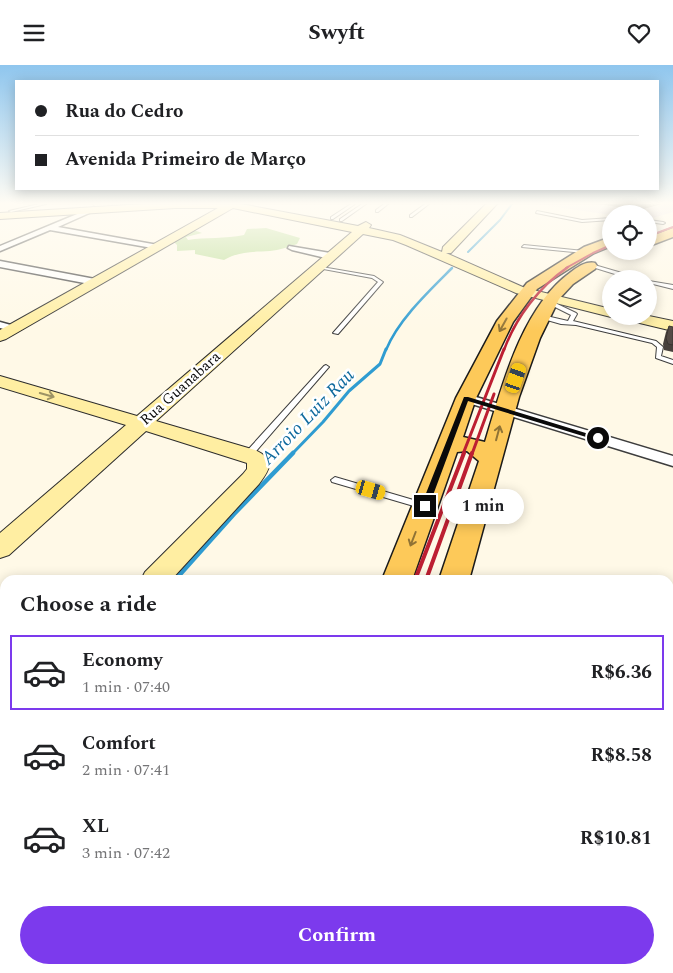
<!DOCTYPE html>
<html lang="en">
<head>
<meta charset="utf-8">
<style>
	body { margin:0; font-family:Spectral,serif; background:#f2f2f2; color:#202124; height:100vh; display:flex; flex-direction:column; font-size:19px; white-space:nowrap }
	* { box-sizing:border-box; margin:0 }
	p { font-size:16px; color:#757577 }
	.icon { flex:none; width:28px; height:28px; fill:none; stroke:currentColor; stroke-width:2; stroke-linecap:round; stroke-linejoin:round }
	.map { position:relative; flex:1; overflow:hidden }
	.panel { position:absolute; left:0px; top:510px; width:674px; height:399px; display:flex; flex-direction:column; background:#fff; border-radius:15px 15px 0 0; box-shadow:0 2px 12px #0003 }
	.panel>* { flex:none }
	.banner { position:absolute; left:15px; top:15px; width:644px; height:110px; border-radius:0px; box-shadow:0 2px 12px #0003; display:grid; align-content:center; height:110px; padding:0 20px; background:#fff }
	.fabs { position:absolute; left:602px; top:140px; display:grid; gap:10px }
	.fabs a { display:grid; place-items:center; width:55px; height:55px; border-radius:50%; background:#fff; box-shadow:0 2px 12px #0003; font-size:25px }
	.end { position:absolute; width:22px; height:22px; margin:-11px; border:6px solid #0a0a0a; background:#fff; box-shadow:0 0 0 2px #fff }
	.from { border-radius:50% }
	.bubble { position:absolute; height:35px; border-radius:18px; background:#fff; box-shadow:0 2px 12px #0003; font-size:16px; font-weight:700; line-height:35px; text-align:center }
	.car { position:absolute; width:15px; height:30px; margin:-15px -8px; border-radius:6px; box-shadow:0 0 4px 1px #0007; background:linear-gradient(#f5c518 24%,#345 0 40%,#f5c518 0 76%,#345 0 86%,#f5c518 0) }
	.banner b { display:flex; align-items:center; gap:18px; height:48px; font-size:19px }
	.banner b+b { border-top:1px solid #e0e0e0 }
	.banner i { width:12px; height:12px; background:#202124 }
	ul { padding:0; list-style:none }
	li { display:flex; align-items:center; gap:15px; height:75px; margin:0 10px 8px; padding:0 10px; border:2px solid transparent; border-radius:0px }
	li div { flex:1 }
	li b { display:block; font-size:19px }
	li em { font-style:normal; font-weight:700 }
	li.on { border-color:#7c3aed }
	li>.icon { width:45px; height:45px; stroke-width:1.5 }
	h2 { padding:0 20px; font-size:22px; line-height:60px }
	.button { display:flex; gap:10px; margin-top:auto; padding:10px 20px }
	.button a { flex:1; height:58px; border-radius:30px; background:#7c3aed; color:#fff; font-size:20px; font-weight:700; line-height:58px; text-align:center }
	header { display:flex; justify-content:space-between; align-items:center; height:65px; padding:0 20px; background:#fff; font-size:22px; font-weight:700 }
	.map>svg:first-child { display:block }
	.industrial { fill:#e8ddea }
	.forest { fill:#b7db90 }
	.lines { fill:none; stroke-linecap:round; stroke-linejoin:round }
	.stream-far4 { stroke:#2f9cd1; stroke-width:2 }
	.stream-far3 { stroke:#2f9cd1; stroke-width:2.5 }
	.stream-far2 { stroke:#2f9cd1; stroke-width:3 }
	.stream-far1 { stroke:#2f9cd1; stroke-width:4.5 }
	.stream { stroke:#2f9cd1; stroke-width:7 }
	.lane-casing { stroke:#3d3d3d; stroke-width:2 }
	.street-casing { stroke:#3d3d3d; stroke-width:3 }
	.secondary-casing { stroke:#2c2c2c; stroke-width:2 }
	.primary-casing { stroke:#1b1b1b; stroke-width:3 }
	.path { stroke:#2c2c2c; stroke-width:2.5; stroke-dasharray:5 2.5; stroke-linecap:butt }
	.lane { fill:#fff; fill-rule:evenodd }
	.street { fill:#fff; fill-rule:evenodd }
	.secondary { fill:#ffeea2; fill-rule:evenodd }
	.primary { fill:#fdc959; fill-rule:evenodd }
	.rail-far4 { stroke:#bd1f32; stroke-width:2 }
	.rail-far3 { stroke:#bd1f32; stroke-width:2.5 }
	.rail-far2 { stroke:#bd1f32; stroke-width:3 }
	.rail-far1 { stroke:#bd1f32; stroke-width:4 }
	.rail { stroke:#bd1f32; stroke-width:6 }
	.wall { fill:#47403c }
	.shaded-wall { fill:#3a3431 }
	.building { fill:#534a46; stroke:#3a3431 }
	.oneway { stroke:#907335 }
	.oneway2 { stroke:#9d9365 }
	.route { fill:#0a0a0a }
	.labels { text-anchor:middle; stroke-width:5; stroke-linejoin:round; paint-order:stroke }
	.far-street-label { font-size:15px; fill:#0a0a0a; stroke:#fff }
	.water-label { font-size:19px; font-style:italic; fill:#116b9e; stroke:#fff }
</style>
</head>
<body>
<header><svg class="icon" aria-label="menu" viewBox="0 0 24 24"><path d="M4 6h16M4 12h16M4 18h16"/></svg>Swyft<svg class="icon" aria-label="heart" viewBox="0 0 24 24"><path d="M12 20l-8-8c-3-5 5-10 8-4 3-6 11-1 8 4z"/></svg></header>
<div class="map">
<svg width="673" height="908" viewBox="0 0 673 908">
	<rect width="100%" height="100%" fill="#fff9e7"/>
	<polygon class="industrial" points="536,139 673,139 673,147 649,154 649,149 611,150"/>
	<path class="forest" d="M 266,163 L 300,173 L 297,179 C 289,182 279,185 270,186 C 252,187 240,186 224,195 L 195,189 L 195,185 L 177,186 L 177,180 L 173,176 C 183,170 191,162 202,168 L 186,172 L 188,175 C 206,172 225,174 244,170 L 247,164 Z"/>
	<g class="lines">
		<polyline class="stream-far4" points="468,187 500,155 512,139"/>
		<path class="stream-far3" d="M 386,285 C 398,255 429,226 452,203"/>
		<polyline class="stream-far2" points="292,389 323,357 349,326 380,299 386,284"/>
		<polyline class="stream-far1" points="175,515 234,449 293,388"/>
		<polyline class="stream" points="0,717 5,711"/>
		<defs>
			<g id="lane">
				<polygon points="39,139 46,139 11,147 9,146"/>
				<polygon points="351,139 355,139 333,154 331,154 331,152"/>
				<polygon points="362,139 366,139 342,156 340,156 340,154"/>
				<polygon points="384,139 388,139 378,147 376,147 376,145"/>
				<polygon points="425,139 429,139 412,152 410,152 410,150"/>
				<polygon points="537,146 582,155 611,153 611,155 582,157 536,148"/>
				<polygon points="649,155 663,157 665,158 663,159 649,157"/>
				<polygon points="524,180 584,186 586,187 584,188 522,182"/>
				<polygon points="591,199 639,213 639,214 631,214 589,201 589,200"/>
				<polygon points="316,201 374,211 383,217 338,269 333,268 378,217 372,213 318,203 316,203"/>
				<polygon points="649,216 673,220 673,224 649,218"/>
				<polygon points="547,236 551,236 576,248 577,249 573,256 656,276 663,282 661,291 673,295 673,299 656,293 657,282 652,278 576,260 561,259 540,253 539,252 542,250 568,256 571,250 547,238"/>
				<polygon points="326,300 329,302 328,303 251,392 245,392 244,390 245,388 324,301"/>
				<polygon points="335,412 427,439 428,441 424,444 332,417 331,415"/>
				<polygon points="5,831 5,851 0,854 0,833"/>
			</g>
			<g id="street">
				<polygon points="94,142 96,143 96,145 58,162 158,180 162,182 158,184 50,165 0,186 0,181"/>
				<polygon points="289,181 330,188 334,191 330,194 292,185 288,183"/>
				<polygon points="0,196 95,214 100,217 95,220 0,202"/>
				<polygon points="0,257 18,262 19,264 14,267 0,263"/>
				<polygon points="466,329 673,391 673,401 462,336 460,333"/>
				<rect x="621" y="904" width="30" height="4"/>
			</g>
			<g id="secondary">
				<path d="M 144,139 L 241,139 L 358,161 L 366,157 L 371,160 L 369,163 L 400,170 L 442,187 L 443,182 L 486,139 L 497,139 L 451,188 L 446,188 L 525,223 L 611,244 L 611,251 L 616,251 L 611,252 L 516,228 L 406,180 L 393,175 L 363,169 L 156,356 L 255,385 C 276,395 270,404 259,419 L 171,515 L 141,515 L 145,507 L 243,409 L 247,404 L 247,398 L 146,366 L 9,490 L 0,493 L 0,468 L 126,360 L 0,322 L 0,311 L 137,351 L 352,167 L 233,143 L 6,274 L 0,276 L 0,265 L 218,143 L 175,143 L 0,154 L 0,148 Z"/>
				<polygon points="621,251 649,251 673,256 673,266 623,254"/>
				<polygon points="673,561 673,625 669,627 669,562"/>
				<polygon points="5,652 5,690 0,692 0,655"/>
				<polygon points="669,681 673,682 673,717 669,715"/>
			</g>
			<g id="primary">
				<polygon points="673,163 673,172 649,181 649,172"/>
				<path d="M 611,172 L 611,181 L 594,188 L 537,224 L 513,257 L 476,333 L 463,372 L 485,377 C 502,321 522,242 571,207 C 578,202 586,196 595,198 L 597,201 L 595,204 L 573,219 L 559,234 L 540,273 L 519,332 L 469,515 L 439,515 L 479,396 L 467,386 L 457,387 L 412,515 L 382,515 L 456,333 L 497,256 L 527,218 L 584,182 Z"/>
				<polygon points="174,904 223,904 221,908 172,908"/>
				<polygon points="299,904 347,904 345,908 297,908"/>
			</g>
		</defs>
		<use href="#lane" class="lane-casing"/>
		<use href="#street" class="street-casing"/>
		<use href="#secondary" class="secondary-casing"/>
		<use href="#primary" class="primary-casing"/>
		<polyline class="path" points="445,444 451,457"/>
		<use href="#lane" class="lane"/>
		<use href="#street" class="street"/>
		<use href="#secondary" class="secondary"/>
		<use href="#primary" class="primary"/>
		<g class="rail-far4">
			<polyline points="649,171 673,162"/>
			<polyline points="566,203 593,188 611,180"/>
		</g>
		<path class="rail-far3" d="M 504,285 C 516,252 539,222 568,202"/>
		<g class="rail-far2">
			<polyline points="463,389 504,284"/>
			<polyline points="472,389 494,329"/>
		</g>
		<g class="rail-far1">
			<polyline points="415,515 464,388"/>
			<polyline points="426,515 472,388"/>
		</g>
		<g class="rail">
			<polyline points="261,908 263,904"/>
			<polyline points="283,908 285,904"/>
		</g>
	</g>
	<g class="wall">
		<polygon points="598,139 661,139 639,145"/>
		<polygon points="669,261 673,262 673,287 664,285 663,279 666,267"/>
	</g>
	<polygon class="shaded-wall" points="642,139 661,139 639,145"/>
	<g class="building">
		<polygon points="669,261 673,262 673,280 668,279 666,273"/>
		<polygon points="369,904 370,904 376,908 368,908"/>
	</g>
	<defs><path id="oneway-shaft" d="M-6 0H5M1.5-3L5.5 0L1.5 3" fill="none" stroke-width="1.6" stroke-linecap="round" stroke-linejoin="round" transform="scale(1.25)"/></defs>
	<g class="oneway">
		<use href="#oneway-shaft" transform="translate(503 260) rotate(119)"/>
		<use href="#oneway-shaft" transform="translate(498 368) rotate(-75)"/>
		<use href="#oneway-shaft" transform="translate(413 474) rotate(111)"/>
	</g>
	<use class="oneway2" href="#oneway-shaft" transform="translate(47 330) rotate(16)"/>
	<linearGradient id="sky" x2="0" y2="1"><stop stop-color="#8fc6ee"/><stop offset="0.52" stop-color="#fffcf4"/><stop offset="1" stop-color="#fffcf4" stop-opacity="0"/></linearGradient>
	<rect width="673" height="266" fill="url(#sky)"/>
	<polygon class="route" points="464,332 468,332 602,373 596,375 468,336 429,441 428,443 423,443 421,441"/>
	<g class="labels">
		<g class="far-street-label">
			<text transform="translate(180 323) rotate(-42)" y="5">Rua Guanabara</text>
		</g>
		<g class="water-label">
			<text transform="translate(307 351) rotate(-46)" y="7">Arroio Luiz Rau</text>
		</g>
	</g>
</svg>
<div class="fabs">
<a><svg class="icon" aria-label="locate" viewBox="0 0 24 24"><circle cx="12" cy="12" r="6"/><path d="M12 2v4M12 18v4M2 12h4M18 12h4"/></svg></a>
<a><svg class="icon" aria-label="layers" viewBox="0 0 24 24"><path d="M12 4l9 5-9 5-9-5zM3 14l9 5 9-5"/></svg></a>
</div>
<i class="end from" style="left:598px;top:373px"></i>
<i class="end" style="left:425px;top:441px"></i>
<div class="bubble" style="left:442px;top:424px;width:82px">1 min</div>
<i class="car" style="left:516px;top:313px;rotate:19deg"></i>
<i class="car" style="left:371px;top:425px;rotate:106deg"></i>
<div class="banner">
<b><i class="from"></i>Rua do Cedro</b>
<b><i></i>Avenida Primeiro de Março</b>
</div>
<section class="panel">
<h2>Choose a ride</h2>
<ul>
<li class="on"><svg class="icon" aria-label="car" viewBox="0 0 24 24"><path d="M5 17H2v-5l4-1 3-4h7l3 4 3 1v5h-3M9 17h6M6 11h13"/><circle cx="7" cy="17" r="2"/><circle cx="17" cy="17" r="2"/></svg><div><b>Economy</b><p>1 min · 07:40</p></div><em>R$6.36</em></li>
<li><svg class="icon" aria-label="car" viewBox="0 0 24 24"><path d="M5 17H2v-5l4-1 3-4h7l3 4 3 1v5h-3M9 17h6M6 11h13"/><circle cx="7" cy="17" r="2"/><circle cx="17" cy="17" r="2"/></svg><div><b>Comfort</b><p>2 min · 07:41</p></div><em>R$8.58</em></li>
<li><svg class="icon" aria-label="car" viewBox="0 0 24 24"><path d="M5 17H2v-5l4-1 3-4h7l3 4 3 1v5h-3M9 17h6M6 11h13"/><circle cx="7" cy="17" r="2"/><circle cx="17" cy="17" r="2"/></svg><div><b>XL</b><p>3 min · 07:42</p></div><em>R$10.81</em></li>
</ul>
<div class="button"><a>Confirm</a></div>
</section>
</div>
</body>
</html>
